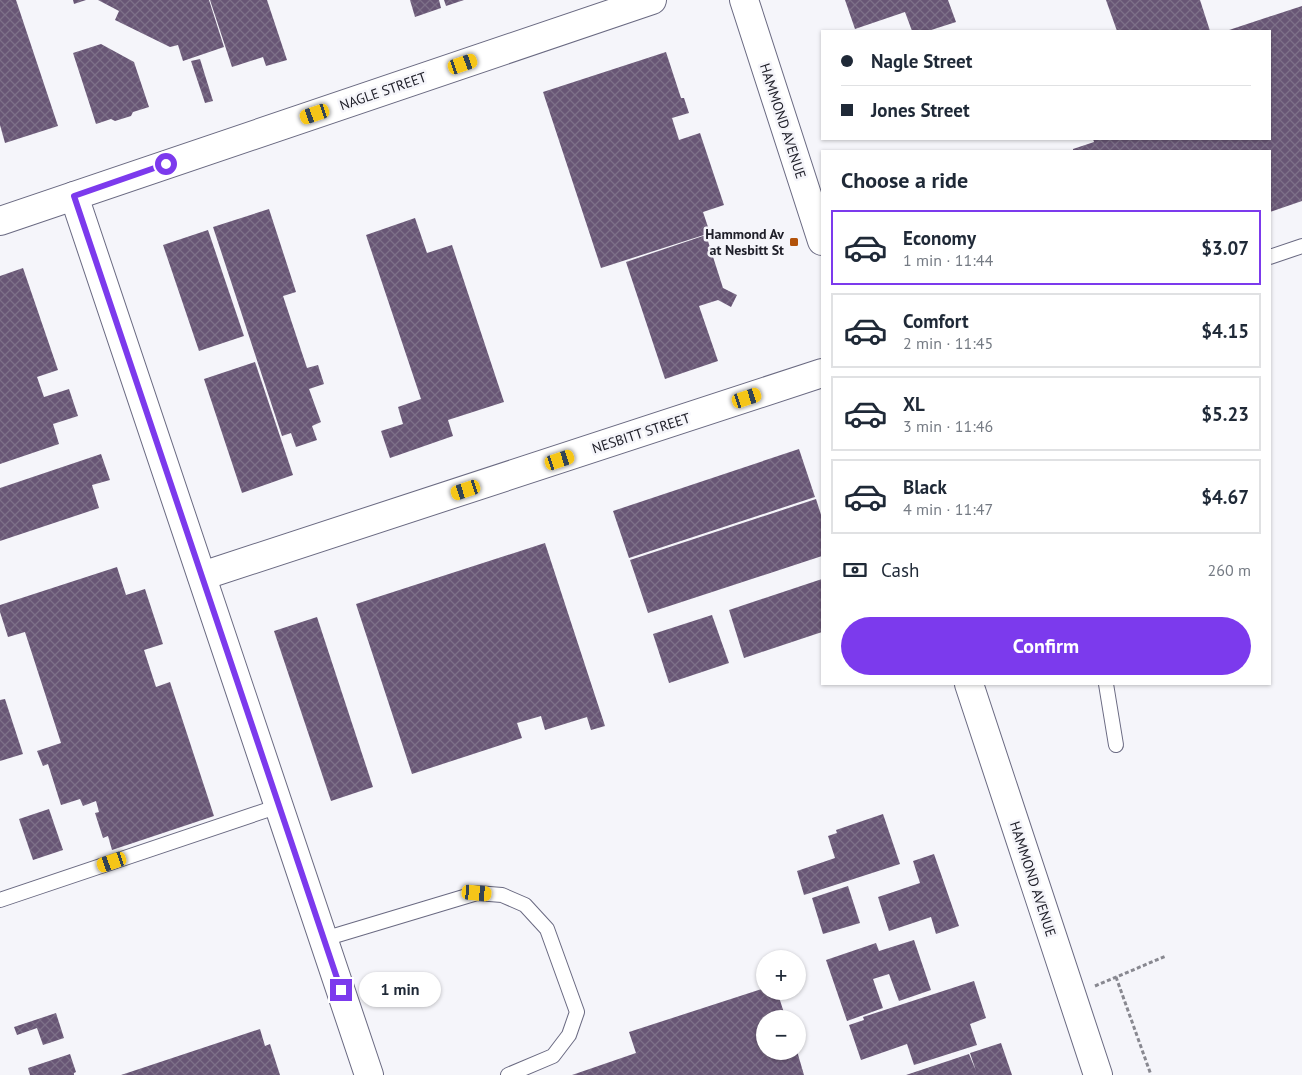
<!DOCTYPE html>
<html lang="en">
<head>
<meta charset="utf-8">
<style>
	body { margin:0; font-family:"PT Sans",sans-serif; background:#f2f2f3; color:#1f2937; height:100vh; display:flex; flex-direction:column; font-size:19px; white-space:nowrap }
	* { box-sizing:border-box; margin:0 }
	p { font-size:16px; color:#747a83 }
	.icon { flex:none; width:28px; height:28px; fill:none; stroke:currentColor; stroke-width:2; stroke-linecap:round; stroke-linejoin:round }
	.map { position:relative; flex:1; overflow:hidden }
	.panel { position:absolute; left:821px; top:150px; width:450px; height:535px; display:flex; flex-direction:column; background:#fff; border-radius:0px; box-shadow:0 1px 4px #0004 }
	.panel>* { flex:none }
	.hud { position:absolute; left:821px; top:30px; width:450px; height:110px; border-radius:0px; box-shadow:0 1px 4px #0004; display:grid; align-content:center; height:110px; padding:0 20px; background:#fff }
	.fabs { position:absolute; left:756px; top:950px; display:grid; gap:10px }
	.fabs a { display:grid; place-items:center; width:50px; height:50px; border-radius:50%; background:#fff; box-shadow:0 1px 4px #0004; font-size:25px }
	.end { position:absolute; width:22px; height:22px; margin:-11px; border:6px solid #7c3aed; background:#fff; box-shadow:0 0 0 2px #fff }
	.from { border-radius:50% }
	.bubble { position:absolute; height:35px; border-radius:18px; background:#fff; box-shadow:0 1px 4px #0004; font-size:16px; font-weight:600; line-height:35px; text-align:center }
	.car { position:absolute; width:15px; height:30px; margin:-15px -8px; border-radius:6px; box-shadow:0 0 4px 1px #0007; background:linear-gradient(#f5c518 24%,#345 0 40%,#f5c518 0 76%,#345 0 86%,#f5c518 0) }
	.hud b { display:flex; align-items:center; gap:18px; height:48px; font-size:19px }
	.hud b+b { border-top:1px solid #e0e1e3 }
	.hud i { width:12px; height:12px; background:#1f2937 }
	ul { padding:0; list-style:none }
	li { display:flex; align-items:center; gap:15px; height:75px; margin:0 10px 8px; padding:0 10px; border:2px solid #e0e1e3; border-radius:0px }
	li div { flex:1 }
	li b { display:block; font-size:19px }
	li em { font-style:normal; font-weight:600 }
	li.selected { border-color:#7c3aed }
	li>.icon { width:45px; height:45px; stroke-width:1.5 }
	h2 { padding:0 20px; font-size:22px; line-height:60px }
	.pay { display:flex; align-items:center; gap:12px; height:55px; padding:0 20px; font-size:19px }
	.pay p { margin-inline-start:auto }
	.cta { display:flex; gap:10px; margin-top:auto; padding:10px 20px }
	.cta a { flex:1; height:58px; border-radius:30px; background:#7c3aed; color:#fff; font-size:20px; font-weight:600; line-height:58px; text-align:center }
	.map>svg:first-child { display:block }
	.building { fill:url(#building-cross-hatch) }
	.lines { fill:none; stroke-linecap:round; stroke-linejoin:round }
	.service-casing { stroke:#6a6a82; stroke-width:16 }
	.minor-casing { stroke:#6a6a82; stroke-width:30 }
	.trunk-casing { stroke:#6a6a82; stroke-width:30 }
	.path { stroke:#888890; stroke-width:3; stroke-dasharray:4 2.5; stroke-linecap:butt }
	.service { stroke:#fff; stroke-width:14 }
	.minor { stroke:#fff; stroke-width:28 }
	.trunk { stroke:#fff; stroke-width:28 }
	.route { stroke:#7c3aed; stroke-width:6 }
	.poi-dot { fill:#b2520a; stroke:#f5f5fa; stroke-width:2 }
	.labels { text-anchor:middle; stroke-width:5; stroke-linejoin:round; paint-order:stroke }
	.street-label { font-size:14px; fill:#20202a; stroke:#f5f5fa }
	.poi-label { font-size:14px; font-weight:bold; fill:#20202a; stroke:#f5f5fa; text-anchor:end }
</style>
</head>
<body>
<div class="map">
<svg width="1302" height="1075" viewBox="0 0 1302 1075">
	<defs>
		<pattern id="building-cross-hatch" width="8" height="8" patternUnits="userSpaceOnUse" patternTransform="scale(1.25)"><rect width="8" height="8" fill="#685675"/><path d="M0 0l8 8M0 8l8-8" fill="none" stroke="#7d7088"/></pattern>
	</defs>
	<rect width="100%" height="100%" fill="#f5f5fa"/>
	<g class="building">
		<polygon points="0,0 16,0 58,126 5,143 0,125"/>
		<polygon points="73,0 86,0 74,4"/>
		<polygon points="98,0 209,0 224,47 183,61 178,45 170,47 115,20 119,11"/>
		<polygon points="210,0 267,0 287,60 266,66 263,57 232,67"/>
		<polygon points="410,0 439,0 441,8 415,17"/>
		<polygon points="444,0 464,0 446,6"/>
		<polygon points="845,0 948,0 956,22 928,31 912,31 905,12 855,29"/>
		<polygon points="1106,0 1200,0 1210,31 1117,31"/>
		<polygon points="1302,6 1302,201 1270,212 1270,151 1073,151 1073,149 1094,142 1093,139 1270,139 1270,31 1226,31"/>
		<polygon points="101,44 134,62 149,107 133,112 131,116 115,121 111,119 96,124 73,53"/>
		<polygon points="666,52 681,98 684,98 689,113 672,118 679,140 700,133 724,205 703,212 710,233 601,268 543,92"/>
		<polygon points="200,59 213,101 205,103 191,61"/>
		<polygon points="269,209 296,292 283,296 307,368 318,365 324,384 309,389 321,422 312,426 317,440 296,447 291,433 282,436 213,227"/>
		<polygon points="415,218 427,253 452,245 504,402 448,420 453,436 390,458 381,431 403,424 398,407 421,399 366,235"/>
		<polygon points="208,230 244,336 199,351 163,245"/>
		<polygon points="706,235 723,288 737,295 731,307 718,300 699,306 718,361 665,379 626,262"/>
		<polygon points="23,268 58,370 37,377 44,397 69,389 78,416 53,424 59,444 0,464 0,276"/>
		<polygon points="255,362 293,475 242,493 204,379"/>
		<polygon points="799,449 815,497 629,558 613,511"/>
		<polygon points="101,454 110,480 92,485 99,508 0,541 0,488"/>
		<polygon points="816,499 822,518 822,556 648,613 630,560"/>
		<polygon points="545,543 605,726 591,730 587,717 545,730 541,716 517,723 522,738 412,774 356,604"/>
		<polygon points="117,567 126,595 145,589 163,644 144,650 156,687 170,682 214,816 112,850 108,836 103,838 95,813 99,812 96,801 83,806 80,799 61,805 48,764 43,766 37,751 61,743 25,632 8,637 0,612 0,605"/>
		<polygon points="822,579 822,632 744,658 729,610"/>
		<polygon points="712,615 729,663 669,683 653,634"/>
		<polygon points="317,617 373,787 331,801 274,631"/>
		<polygon points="5,699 23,754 0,761 0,700"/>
		<polygon points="49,809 63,850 33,860 19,819"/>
		<polygon points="883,814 900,864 804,895 797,871 835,858 828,836 837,833 836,830"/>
		<polygon points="934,854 959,926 936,934 931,917 889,931 878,897 920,883 913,861"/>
		<polygon points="848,886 860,923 823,934 812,898"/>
		<polygon points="914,940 931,990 899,1001 889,974 873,979 883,1008 847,1021 826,960 876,943 879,951"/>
		<polygon points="974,981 986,1018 970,1024 977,1045 914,1065 907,1044 861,1060 849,1025 864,1020 863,1017"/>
		<polygon points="765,988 765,991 777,991 786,1019 765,1019 765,1051 797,1051 804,1075 572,1075 636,1053 629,1032"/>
		<polygon points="56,1013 64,1038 43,1045 37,1028 17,1035 14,1027"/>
		<polygon points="260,1029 265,1046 270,1044 280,1075 121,1075"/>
		<polygon points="1001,1043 1012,1075 906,1075 969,1054 976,1071 970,1053"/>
		<polygon points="70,1054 76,1072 74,1073 74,1075 30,1075 28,1068"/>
	</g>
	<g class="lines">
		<defs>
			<g id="service">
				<polyline points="1270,257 1302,246"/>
				<polyline points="1106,684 1116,745"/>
				<polyline points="0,900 279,806"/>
				<polyline points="324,939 477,893 502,895 525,905 547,929 577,1012 569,1035 553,1056 508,1075"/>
			</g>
			<g id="minor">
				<polyline points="74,196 369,1075"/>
				<polyline points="0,221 652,0"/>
				<polyline points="202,576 822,373"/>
			</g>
			<g id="trunk">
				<polyline points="744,0 822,241"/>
				<polyline points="969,684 1098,1075"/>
			</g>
		</defs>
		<use href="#service" class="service-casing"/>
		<use href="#minor" class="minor-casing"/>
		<use href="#trunk" class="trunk-casing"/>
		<g class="path">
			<polyline points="1116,977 1151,1075"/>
			<polyline points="1095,986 1166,956"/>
		</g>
		<use href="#service" class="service"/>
		<use href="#minor" class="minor"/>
		<use href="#trunk" class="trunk"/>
	</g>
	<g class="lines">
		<polyline class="route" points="166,164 74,196 341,990"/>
	</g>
	<rect class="poi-dot" x="789" y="237" width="10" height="10" rx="2.5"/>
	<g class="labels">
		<g class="street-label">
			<text transform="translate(383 91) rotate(-19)" y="5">NAGLE STREET</text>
			<text transform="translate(783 121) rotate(72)" y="5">HAMMOND AVENUE</text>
			<text transform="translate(641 433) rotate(-18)" y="5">NESBITT STREET</text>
			<text transform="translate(1033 879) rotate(72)" y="5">HAMMOND AVENUE</text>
		</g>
		<g class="poi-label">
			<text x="784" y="239">Hammond Av<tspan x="784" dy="16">at Nesbitt St</tspan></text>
		</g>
	</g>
</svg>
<div class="fabs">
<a>+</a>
<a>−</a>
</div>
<i class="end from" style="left:166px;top:164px"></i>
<i class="end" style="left:341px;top:990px"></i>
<div class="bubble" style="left:359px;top:972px;width:82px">1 min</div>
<i class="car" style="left:463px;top:64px;rotate:71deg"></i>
<i class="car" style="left:315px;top:114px;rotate:251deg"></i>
<i class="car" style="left:747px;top:398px;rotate:72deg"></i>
<i class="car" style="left:560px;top:460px;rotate:72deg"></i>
<i class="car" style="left:466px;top:490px;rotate:252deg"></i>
<i class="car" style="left:112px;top:862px;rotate:251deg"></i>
<i class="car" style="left:477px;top:893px;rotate:95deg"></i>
<div class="hud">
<b><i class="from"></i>Nagle Street</b>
<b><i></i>Jones Street</b>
</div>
<section class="panel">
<h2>Choose a ride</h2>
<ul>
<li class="selected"><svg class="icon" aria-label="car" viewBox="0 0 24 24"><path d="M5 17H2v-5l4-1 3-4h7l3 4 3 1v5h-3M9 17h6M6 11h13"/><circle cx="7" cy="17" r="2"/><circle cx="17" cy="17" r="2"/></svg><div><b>Economy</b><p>1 min · 11:44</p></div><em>$3.07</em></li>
<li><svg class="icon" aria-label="car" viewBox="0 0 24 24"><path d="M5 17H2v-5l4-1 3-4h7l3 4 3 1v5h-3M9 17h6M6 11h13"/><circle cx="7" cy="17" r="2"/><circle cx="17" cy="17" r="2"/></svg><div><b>Comfort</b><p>2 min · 11:45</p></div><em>$4.15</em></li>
<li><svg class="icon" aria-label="car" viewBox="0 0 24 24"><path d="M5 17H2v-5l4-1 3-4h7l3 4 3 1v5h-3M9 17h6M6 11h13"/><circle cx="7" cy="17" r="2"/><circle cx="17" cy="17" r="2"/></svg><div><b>XL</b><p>3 min · 11:46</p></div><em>$5.23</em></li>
<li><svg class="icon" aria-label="car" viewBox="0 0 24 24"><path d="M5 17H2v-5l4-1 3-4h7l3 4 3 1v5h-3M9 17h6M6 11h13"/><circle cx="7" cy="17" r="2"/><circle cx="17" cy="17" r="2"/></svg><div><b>Black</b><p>4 min · 11:47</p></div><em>$4.67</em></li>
</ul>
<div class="pay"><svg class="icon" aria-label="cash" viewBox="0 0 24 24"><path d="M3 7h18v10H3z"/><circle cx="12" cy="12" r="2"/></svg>Cash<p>260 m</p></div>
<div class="cta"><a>Confirm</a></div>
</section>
</div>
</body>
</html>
